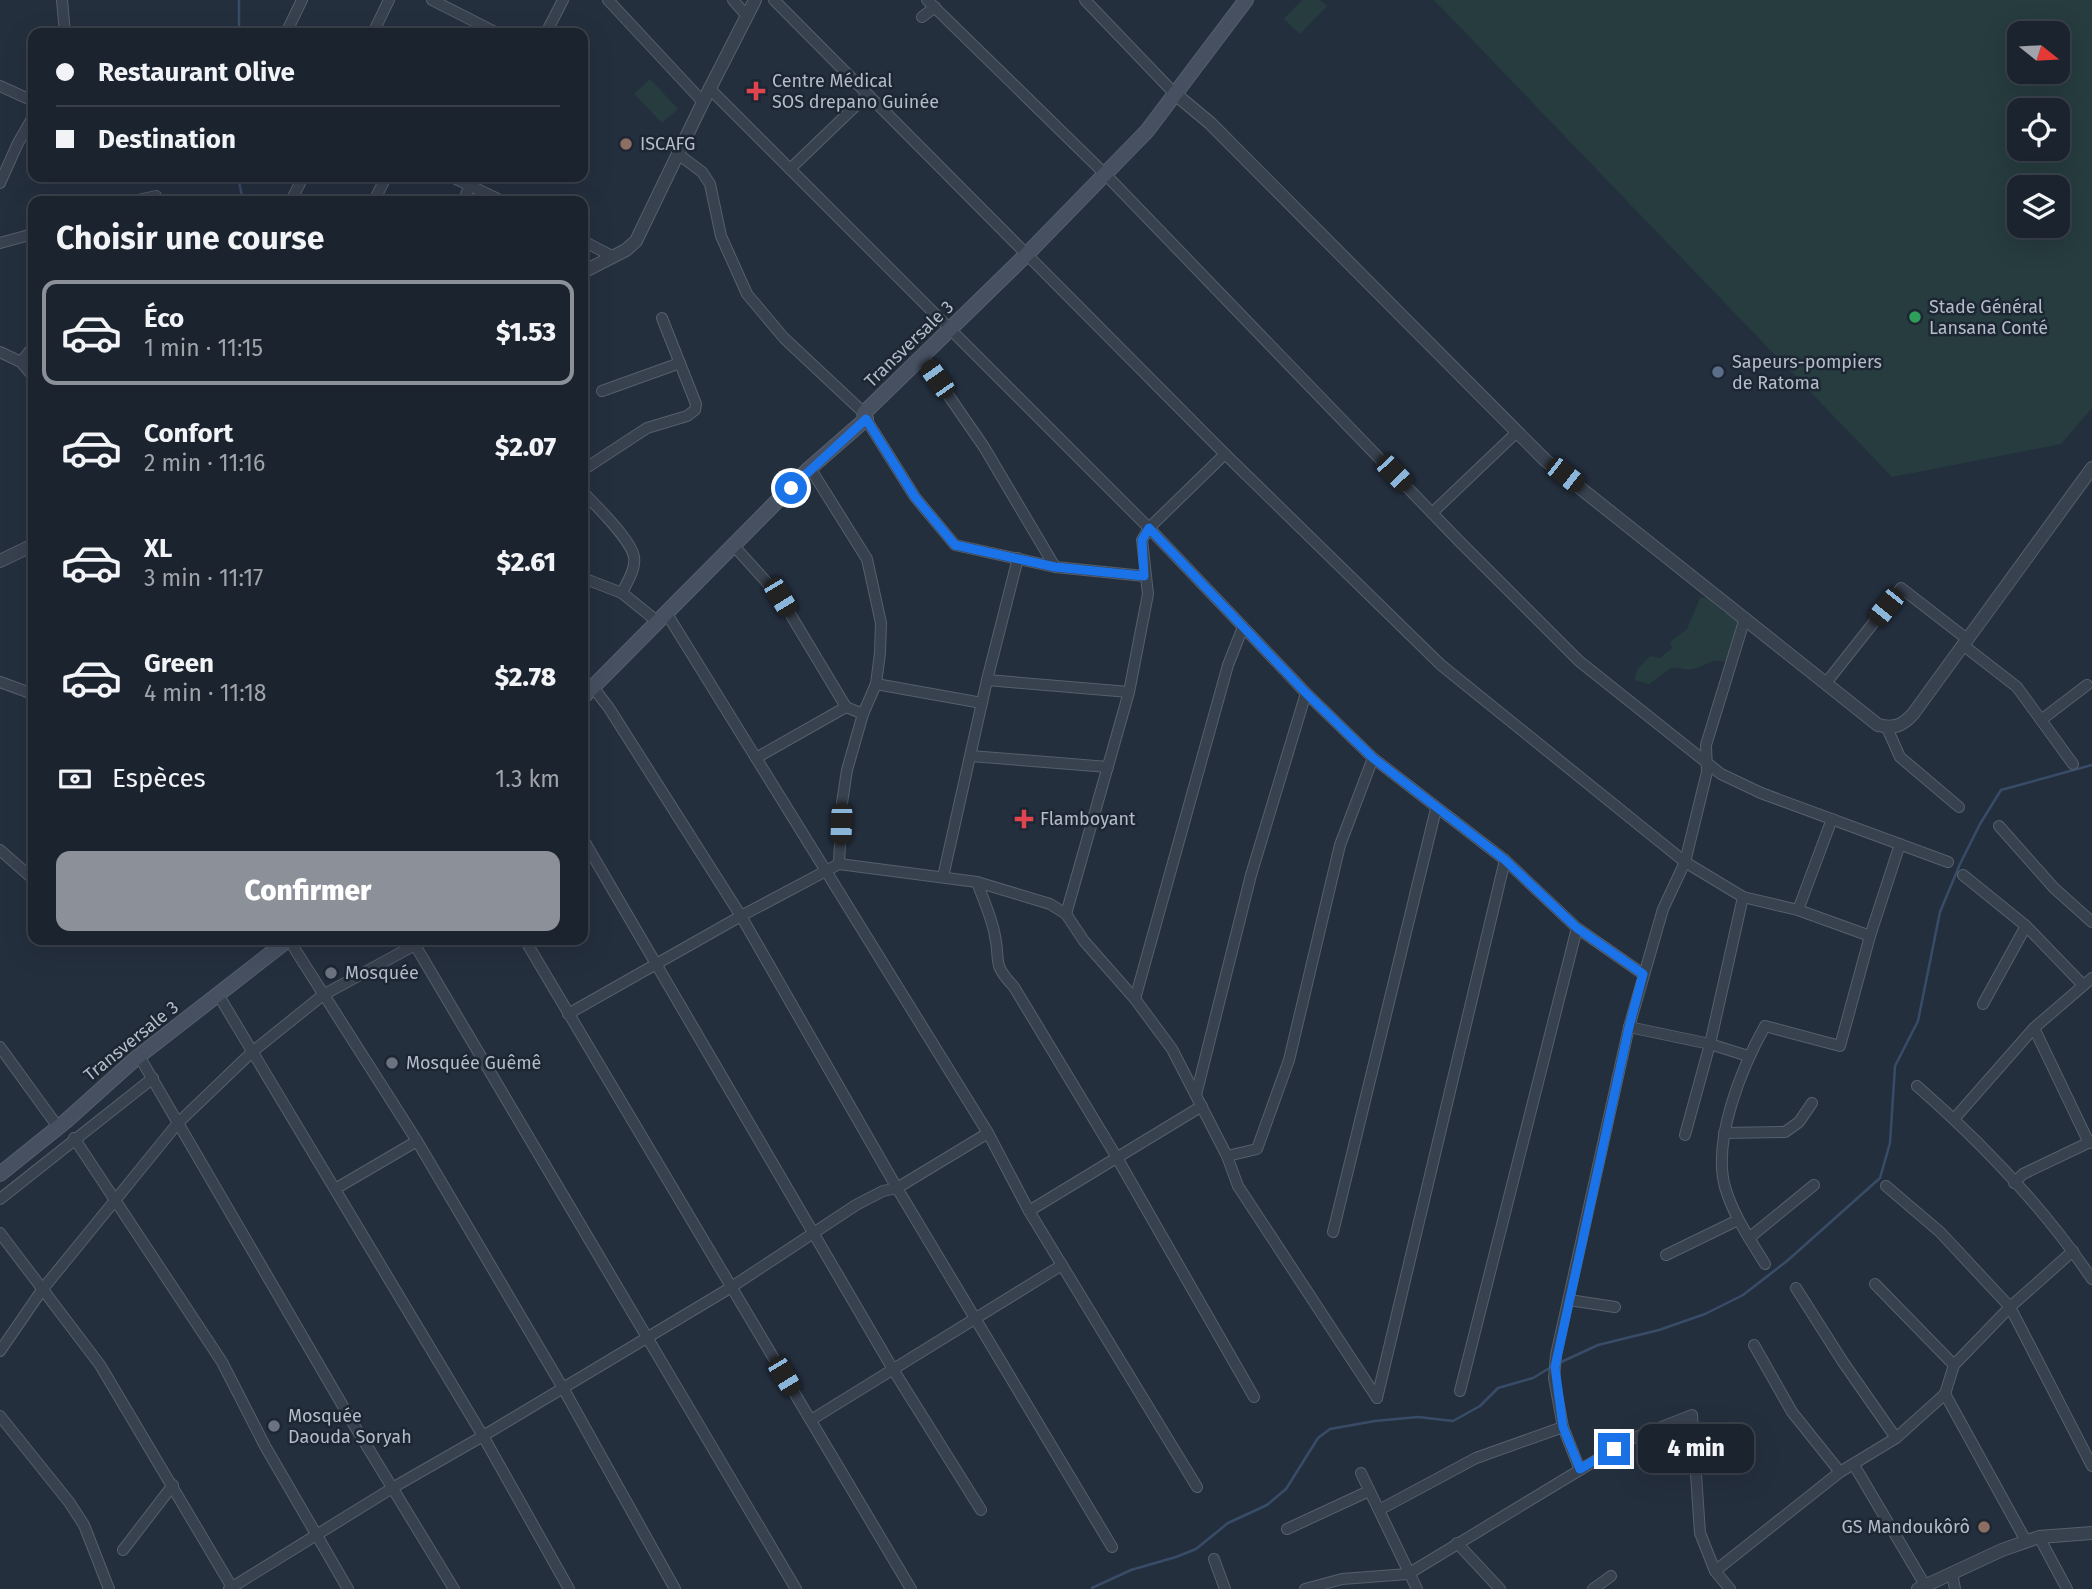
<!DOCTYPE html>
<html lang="fr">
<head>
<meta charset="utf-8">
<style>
	body { margin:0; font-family:"Fira Sans",sans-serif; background:#282f3a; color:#f1f3f6; height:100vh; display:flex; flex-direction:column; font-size:26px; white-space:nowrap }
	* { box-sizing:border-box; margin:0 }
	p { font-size:23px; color:#a0a4aa }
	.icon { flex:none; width:38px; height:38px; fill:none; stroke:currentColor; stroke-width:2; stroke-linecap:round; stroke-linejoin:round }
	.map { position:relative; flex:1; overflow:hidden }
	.sheet { position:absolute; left:28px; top:196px; width:560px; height:749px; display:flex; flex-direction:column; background:#1b232e; border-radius:14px; box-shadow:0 7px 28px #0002,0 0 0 2px #39404a }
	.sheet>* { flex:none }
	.hud { position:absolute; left:28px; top:28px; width:560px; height:154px; border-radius:14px; box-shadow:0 7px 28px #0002,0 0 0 2px #39404a; display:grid; align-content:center; height:154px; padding:0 28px; background:#1b232e }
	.needle { width:46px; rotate:108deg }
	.controls { position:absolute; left:2007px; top:21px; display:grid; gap:14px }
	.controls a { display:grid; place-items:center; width:63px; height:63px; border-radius:14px; background:#1b232e; box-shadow:0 7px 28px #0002,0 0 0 2px #39404a; font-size:35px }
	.end { position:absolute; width:32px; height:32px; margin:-16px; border:9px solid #1a73e8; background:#fff; box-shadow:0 0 0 4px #fff }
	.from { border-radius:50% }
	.bubble { position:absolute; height:49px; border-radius:14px; background:#1b232e; box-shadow:0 7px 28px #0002,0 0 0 2px #39404a; font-size:23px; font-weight:800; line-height:49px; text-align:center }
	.car { position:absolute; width:21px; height:42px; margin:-21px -10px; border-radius:9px; box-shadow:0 0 5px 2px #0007; background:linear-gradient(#222 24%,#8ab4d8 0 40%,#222 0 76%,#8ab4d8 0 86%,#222 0) }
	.hud b { display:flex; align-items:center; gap:24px; height:66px; font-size:26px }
	.hud b+b { border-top:2px solid #39404a }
	.hud i { width:18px; height:18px; background:#f1f3f6 }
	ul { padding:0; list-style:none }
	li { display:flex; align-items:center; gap:21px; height:105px; margin:0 14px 10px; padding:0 14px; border:4px solid transparent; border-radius:14px }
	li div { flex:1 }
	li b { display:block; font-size:26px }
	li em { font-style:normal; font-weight:800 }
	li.current { border-color:#8c9099 }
	li>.icon { width:63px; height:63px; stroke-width:1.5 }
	h2 { padding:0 28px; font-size:32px; line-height:84px }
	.pay { display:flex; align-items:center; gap:18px; height:77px; padding:0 28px; font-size:26px }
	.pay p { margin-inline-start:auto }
	.primary-button { display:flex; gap:14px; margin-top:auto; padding:14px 28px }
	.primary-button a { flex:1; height:80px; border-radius:14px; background:#8c9099; color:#fff; font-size:28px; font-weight:800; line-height:80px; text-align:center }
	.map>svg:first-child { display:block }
	.green { fill:#263c3f; fill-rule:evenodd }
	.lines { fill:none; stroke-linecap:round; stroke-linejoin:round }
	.stream { stroke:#394c67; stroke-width:2.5 }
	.minor-casing { stroke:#565f6c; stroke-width:12 }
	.tertiary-casing { stroke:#565f6c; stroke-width:14 }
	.secondary-casing { stroke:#565f6c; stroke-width:16 }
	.minor { stroke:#38414e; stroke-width:10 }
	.tertiary { stroke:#38414e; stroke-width:12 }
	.secondary { stroke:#465061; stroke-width:14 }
	.route { stroke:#1a73e8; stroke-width:9 }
	.health-dot { fill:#e0444e; stroke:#1d2633; stroke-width:2.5 }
	.education-dot { fill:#8d6e63; stroke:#1d2633; stroke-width:2.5 }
	.leisure-dot { fill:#2e9e5b; stroke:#1d2633; stroke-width:2.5 }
	.service-dot { fill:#5c6f8a; stroke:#1d2633; stroke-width:2.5 }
	.worship-dot { fill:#6b7280; stroke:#1d2633; stroke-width:2.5 }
	.labels { text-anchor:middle; stroke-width:5; stroke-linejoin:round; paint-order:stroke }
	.poi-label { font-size:18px; fill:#b4bcc9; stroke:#1d2633; text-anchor:start }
	.street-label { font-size:18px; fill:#b4bcc9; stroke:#1d2633 }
</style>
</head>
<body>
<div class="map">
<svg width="2092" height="1589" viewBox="0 0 2092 1589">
	<rect width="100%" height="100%" fill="#242f3e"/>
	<g class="green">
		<polygon points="1302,0 1320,0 1327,6 1300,34 1284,19"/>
		<path d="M 1434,0 L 2092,0 L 2092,408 L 2061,444 L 1892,477 ZM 2058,33 L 2058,72 L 2020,72 L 2020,33 ZM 2058,110 L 2058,149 L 2020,149 L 2020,110 ZM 2020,187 L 2058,187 L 2058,226 L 2020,226 Z"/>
		<polygon points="650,79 678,109 662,123 634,94"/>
		<path d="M 1708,597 L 1724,613 L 1735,616 L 1744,629 L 1731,663 C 1710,657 1711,664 1693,669 C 1685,671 1679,667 1671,668 L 1649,684 L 1634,680 L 1638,669 L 1650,656 L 1660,658 L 1672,648 L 1670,642 L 1687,629 L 1700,598 Z"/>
	</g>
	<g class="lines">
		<g class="stream">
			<polyline points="239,33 239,0"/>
			<polyline points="238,177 243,201"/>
			<polyline points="1559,1363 1598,1345 1659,1330 1705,1314 1743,1295 1787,1261 1880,1178 1890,1143 1895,1066 1918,1021 1940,912 1960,864 1980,824 2001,790 2092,765"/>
			<polyline points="1092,1588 1131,1570 1176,1557 1196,1549 1228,1523 1267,1505 1286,1489 1318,1438 1330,1429 1375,1421 1418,1417 1453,1421 1480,1406 1498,1388 1533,1378 1553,1366"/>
		</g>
		<defs>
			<g id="minor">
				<polyline points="62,0 65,33"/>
				<polyline points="432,0 497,33"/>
				<polyline points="608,0 703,102"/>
				<polyline points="733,0 747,16"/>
				<polyline points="774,0 1225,454 1441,665 1685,862 1743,897 1798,910 1870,936"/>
				<polyline points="927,0 1106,175 1460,542 1579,661 1721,774 1761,793 1948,862"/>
				<polyline points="1085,0 1174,93"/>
				<polyline points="922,17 935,7"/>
				<polyline points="286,33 302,0"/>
				<polyline points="373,33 389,0"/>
				<polyline points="546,33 563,0"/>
				<polyline points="0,86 33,101"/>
				<polyline points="709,88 1149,528 1306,693 1373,758 1505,860 1577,928 1643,974"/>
				<polyline points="678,154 702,172 710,184 721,236 747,294 784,338 864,413"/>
				<polyline points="790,169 867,95"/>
				<polyline points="452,177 502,201"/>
				<polyline points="0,183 18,143 33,117"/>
				<polyline points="134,201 156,196"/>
				<polyline points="291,201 303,177"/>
				<polyline points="374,201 386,177"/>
				<polyline points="463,201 474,177"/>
				<polyline points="583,241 614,257"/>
				<polyline points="0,243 33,234"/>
				<polyline points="0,352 21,362 33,376"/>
				<polyline points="922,357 984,447 1055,567"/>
				<polyline points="21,362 33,347"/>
				<polyline points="602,391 680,363"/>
				<polyline points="866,419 915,497 955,545 1055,567 1144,576"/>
				<polyline points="810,468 867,559 881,623 880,653 876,684 863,714 847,770 842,803 839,864"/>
				<polyline points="583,470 647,428 687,416 695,410 696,404 662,318"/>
				<path d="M 583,492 C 595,505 631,539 634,557 C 636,569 627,582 622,593"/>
				<polyline points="1432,513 1517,432"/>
				<polyline points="734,546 780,597 846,707"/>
				<polyline points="583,578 622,593 658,622"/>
				<polyline points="667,614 988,1133 1029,1211 1197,1487"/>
				<polyline points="1963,645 2017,687 2073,764"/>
				<polyline points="987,680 1129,692"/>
				<polyline points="0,682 33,694"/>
				<polyline points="1826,683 1901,588 1967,639"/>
				<polyline points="876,684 982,703"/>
				<polyline points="593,687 609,708 741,916 897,1188 1112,1547"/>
				<polyline points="2041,720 2087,685"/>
				<polyline points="1887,728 1900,757 1959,807"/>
				<polyline points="971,756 1108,767"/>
				<polyline points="756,758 846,707 863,714"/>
				<polyline points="1999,826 2054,888 2092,922"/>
				<polyline points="583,839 894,1371 981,1510"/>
				<polyline points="0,850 33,879"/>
				<polyline points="1963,875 2026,926 2083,985"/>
				<polyline points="943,877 987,680 1018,558"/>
				<path d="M 977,882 C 983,899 992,918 995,936 C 1001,964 991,962 1014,987 L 1116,1156 L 1254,1397"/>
				<polyline points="1798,910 1832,819"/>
				<polyline points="1066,914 1129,692 1148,594 1142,540 1149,528 1225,454"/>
				<polyline points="289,940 417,1141 563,1388 675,1589"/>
				<polyline points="412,940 796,1589"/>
				<polyline points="525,940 911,1589"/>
				<polyline points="219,996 483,1436 569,1589"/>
				<polyline points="1135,999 1228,665 1243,627"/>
				<polyline points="1983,1004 2026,926"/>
				<polyline points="568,1014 741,916 839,864 977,882 1050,904 1066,914 1084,941 1135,999 1172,1049 1227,1156 1238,1186 1377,1398"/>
				<polyline points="1629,1027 1710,1044 1748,1056"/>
				<polyline points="2034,1028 2089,1143"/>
				<polyline points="0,1047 58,1127"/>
				<polyline points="139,1056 354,1425 454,1589"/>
				<path d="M 1917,1086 C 1981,1142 2044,1208 2092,1279"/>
				<polyline points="1196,1095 1251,875 1306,693"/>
				<polyline points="1954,1119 2034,1028 2092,978"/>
				<polyline points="1724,1133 1785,1132 1799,1122 1812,1103"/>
				<polyline points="1685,1135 1710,1044 1743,897"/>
				<polyline points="74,1138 222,1362 265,1446 348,1589"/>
				<polyline points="1227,1156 1257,1149 1289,1060 1340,845 1373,758"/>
				<polyline points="2014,1183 2023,1174 2092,1141"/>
				<polyline points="1886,1186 1940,1232 2010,1307 2092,1466"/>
				<polyline points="335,1189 417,1141"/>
				<polyline points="0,1199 153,1078"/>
				<polyline points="1029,1211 1202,1106"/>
				<polyline points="1333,1232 1436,809"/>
				<polyline points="0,1233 100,1365 233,1589"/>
				<polyline points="1749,1238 1814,1185"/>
				<polyline points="1666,1255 1738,1220"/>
				<path d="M 1765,1264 C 1750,1239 1733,1215 1725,1187 C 1712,1140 1742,1067 1765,1026 L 1840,1046 L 1870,936 L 1900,844"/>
				<polyline points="1875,1284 1954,1365"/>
				<polyline points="1796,1288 1843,1362 1896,1438"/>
				<polyline points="1569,1300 1615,1307"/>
				<polyline points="1754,1345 1792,1412 1840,1472"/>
				<polyline points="0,1351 42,1290 178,1123 252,1052 323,995 424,940"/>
				<polyline points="1460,1391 1577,928"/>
				<polyline points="1945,1394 2026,1541"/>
				<polyline points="1377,1398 1505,860"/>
				<polyline points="0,1416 69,1502 84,1525 109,1589"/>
				<polyline points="811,1420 1062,1265"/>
				<polyline points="1563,1427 1554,1378 1556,1355 1629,1027 1663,909 1685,862 1707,772 1706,745 1745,618"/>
				<polyline points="1854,1465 1925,1585"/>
				<polyline points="1361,1473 1417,1589"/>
				<polyline points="1379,1510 1476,1458 1563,1427 1580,1470"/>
				<polyline points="1287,1529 1369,1491"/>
				<polyline points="2039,1537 2067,1589"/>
				<polyline points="1457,1543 1500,1589"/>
				<polyline points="123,1550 173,1485"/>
				<polyline points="1214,1559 1225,1589"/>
				<polyline points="1715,1571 1840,1472 1896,1438 1945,1394 1954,1365 2010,1307 2073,1251"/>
				<polyline points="1952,1573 1955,1589"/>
				<polyline points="229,1589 394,1487 483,1436 730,1288 856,1205 883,1191 897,1188 988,1133"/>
				<polyline points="1305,1589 1342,1579 1408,1574 1631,1439 1692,1415 1700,1533 1715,1571 1730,1589"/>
				<polyline points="1593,1589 1611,1576"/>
			</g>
			<g id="tertiary">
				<path d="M 1174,93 L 1210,123 L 1545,460 L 1878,725 C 1894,729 1902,726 1913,714 L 2092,468"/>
				<polyline points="583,272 626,250 636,241 703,102 755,0"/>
				<polyline points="0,561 33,545"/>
				<polyline points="1918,1589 2002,1550 2039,1537 2092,1533"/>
			</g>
			<g id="secondary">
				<polyline points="583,697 810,468 866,419 864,413 1027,254 1147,131 1246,0"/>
				<polyline points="0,1174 66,1121 135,1059 288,940"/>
			</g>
		</defs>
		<use href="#minor" class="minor-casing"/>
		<use href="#tertiary" class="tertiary-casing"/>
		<use href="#secondary" class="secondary-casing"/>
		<use href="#minor" class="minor"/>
		<use href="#tertiary" class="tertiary"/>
		<use href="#secondary" class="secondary"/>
	</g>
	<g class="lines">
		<polyline class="route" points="791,488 866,419 915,497 955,545 1055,567 1144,576 1142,540 1149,528 1306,693 1373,758 1505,860 1577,928 1643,974 1629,1027 1555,1367 1563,1427 1580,1469 1614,1449"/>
	</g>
	<g class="health-dot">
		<path d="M752.5 80.5h7v7h7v7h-7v7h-7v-7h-7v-7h7z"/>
		<path d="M1020.5 808.5h7v7h7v7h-7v7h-7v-7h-7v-7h7z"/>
	</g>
	<g class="education-dot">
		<circle cx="626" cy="144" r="7"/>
		<circle cx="1984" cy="1527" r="7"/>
	</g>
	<circle class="leisure-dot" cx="1915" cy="317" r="7"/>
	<circle class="service-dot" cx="1718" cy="372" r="7"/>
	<g class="worship-dot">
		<circle cx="331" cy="973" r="7"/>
		<circle cx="392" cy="1063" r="7"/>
		<circle cx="274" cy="1426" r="7"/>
	</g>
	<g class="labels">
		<g class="poi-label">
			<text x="772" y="87">Centre Médical<tspan x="772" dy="21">SOS drepano Guinée</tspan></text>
			<text x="640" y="150">ISCAFG</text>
			<text x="1929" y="313">Stade Général<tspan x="1929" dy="21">Lansana Conté</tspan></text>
			<text x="1732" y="368">Sapeurs-pompiers<tspan x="1732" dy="21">de Ratoma</tspan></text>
			<text x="1040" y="825">Flamboyant</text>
			<text x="345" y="979">Mosquée</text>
			<text x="406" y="1069">Mosquée Guêmê</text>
			<text x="288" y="1422">Mosquée<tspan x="288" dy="21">Daouda Soryah</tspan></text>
			<text x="1970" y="1533" text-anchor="end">GS Mandoukôrô</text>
		</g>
		<g class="street-label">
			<text transform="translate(909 344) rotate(-44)" y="6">Transversale 3</text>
			<text transform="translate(131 1041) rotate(-39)" y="6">Transversale 3</text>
		</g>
	</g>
</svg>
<div class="controls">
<a><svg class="needle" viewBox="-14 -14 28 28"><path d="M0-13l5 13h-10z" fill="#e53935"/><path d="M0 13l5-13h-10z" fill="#a0a4aa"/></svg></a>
<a><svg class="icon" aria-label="locate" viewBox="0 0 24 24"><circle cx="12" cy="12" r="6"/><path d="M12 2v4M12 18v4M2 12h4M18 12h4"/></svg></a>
<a><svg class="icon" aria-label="layers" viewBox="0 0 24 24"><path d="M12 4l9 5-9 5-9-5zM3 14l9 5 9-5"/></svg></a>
</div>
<i class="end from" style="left:791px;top:488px"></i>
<i class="end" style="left:1614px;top:1449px"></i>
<div class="bubble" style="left:1638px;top:1424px;width:116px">4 min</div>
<i class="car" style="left:937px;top:379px;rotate:325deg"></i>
<i class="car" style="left:1394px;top:473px;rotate:136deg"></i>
<i class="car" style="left:1565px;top:475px;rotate:128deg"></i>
<i class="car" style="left:780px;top:597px;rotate:149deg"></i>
<i class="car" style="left:1886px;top:607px;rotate:219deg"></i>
<i class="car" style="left:841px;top:824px;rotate:182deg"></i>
<i class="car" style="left:784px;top:1376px;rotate:149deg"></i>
<div class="hud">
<b><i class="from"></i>Restaurant Olive</b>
<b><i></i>Destination</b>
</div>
<section class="sheet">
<h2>Choisir une course</h2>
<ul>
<li class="current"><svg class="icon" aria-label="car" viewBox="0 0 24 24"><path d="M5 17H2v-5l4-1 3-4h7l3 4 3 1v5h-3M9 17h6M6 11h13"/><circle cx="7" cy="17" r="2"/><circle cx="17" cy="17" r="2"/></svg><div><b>Éco</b><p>1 min · 11:15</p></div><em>$1.53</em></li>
<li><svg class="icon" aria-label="car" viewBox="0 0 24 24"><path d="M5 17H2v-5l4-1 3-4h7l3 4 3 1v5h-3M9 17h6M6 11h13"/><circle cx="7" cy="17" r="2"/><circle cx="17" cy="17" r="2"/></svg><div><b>Confort</b><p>2 min · 11:16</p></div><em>$2.07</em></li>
<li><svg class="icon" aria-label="car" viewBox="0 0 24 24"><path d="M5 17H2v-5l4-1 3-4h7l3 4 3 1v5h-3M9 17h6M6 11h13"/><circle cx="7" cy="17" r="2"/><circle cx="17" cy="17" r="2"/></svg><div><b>XL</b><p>3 min · 11:17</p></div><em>$2.61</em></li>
<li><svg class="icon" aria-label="car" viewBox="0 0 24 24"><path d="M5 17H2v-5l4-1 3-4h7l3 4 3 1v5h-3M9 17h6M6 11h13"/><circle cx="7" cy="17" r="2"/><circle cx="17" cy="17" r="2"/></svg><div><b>Green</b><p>4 min · 11:18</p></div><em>$2.78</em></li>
</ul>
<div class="pay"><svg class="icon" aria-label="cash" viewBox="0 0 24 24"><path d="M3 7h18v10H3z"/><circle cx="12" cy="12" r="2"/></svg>Espèces<p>1.3 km</p></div>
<div class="primary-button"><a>Confirmer</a></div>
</section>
</div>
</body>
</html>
